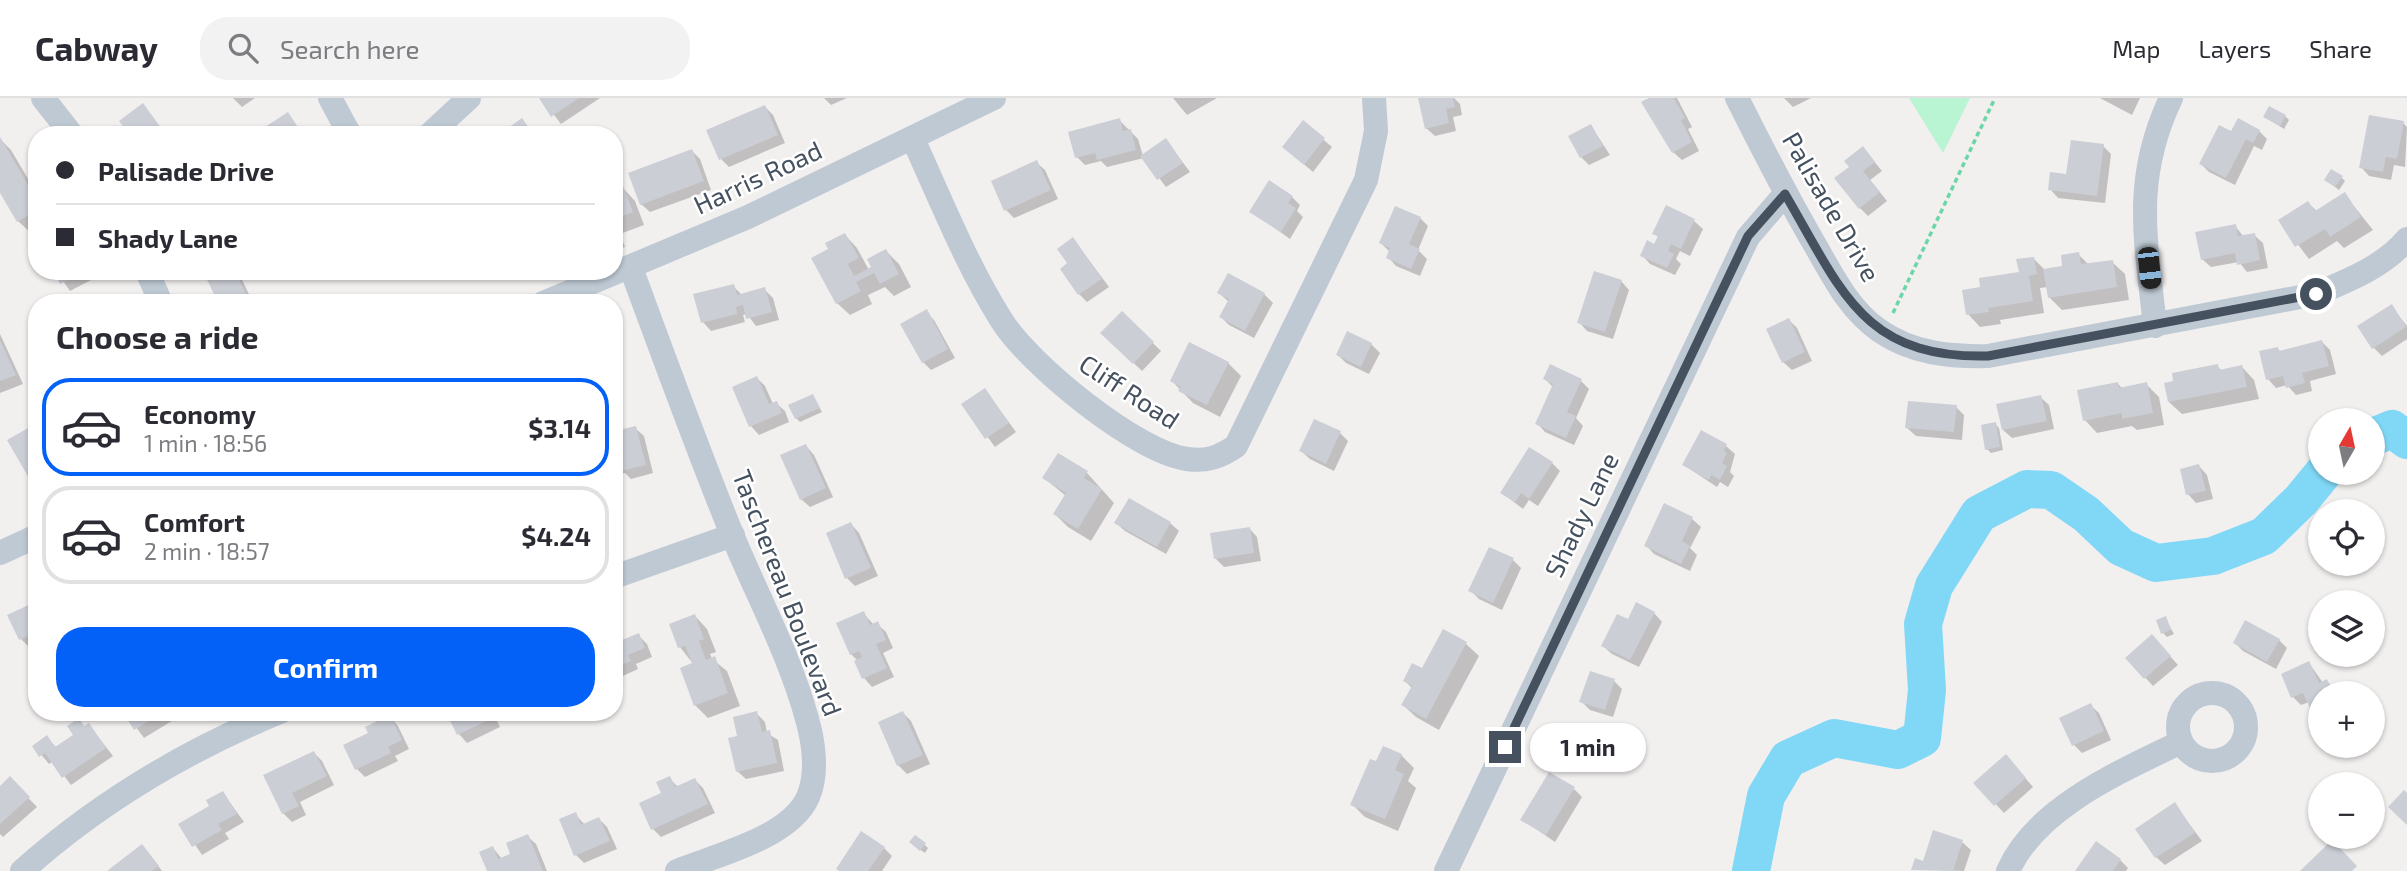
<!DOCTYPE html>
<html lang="en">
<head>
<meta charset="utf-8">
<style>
	body { margin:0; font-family:"Exo 2",sans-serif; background:#f2f2f3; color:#2b2b33; height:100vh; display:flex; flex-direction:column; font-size:26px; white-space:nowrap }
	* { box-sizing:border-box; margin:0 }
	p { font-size:23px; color:#7c7c81 }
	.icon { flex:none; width:38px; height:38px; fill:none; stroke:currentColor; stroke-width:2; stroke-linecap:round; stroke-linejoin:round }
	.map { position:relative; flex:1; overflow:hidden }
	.sheet { position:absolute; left:28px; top:196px; width:595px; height:427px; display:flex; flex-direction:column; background:#fff; border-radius:28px; box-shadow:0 2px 5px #0004 }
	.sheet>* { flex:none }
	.hud { position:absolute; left:28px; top:28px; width:595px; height:154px; border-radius:28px; box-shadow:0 2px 5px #0004; display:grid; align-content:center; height:154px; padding:0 28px; background:#fff }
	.needle { width:46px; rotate:9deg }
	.fabs { position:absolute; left:2308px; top:310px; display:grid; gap:14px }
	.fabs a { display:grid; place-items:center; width:77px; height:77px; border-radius:50%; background:#fff; box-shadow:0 2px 5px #0004; font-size:35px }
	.end { position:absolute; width:32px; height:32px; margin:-16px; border:9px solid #45515f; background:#fff; box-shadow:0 0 0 4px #fff }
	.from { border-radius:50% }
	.bubble { position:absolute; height:49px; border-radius:24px; background:#fff; box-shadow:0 2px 5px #0004; font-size:23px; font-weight:700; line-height:49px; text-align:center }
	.car { position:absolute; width:21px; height:42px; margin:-21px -10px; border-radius:9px; box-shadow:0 0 5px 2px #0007; background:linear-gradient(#222 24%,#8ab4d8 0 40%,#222 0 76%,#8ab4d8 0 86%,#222 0) }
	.hud b { display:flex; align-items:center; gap:24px; height:66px; font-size:26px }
	.hud b+b { border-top:2px solid #e1e1e2 }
	.hud i { width:18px; height:18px; background:#2b2b33 }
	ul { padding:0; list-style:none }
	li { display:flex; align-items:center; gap:21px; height:98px; margin:0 14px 10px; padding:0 14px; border:4px solid #e1e1e2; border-radius:28px }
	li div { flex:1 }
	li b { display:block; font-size:26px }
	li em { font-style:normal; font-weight:700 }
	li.current { border-color:#0461f7 }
	li>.icon { width:63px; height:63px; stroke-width:1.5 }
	h2 { padding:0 28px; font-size:32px; line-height:84px }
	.button { display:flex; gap:14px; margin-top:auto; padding:14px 28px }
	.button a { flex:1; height:80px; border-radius:28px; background:#0461f7; color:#fff; font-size:28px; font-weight:700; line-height:80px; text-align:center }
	header { display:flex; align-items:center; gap:42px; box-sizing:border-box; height:98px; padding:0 35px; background:#fff; border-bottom:2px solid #e1e1e2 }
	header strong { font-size:33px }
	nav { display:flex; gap:38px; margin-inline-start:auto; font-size:24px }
	.search { width:490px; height:63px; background:#f2f2f3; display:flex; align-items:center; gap:18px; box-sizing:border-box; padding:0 24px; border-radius:28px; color:#7c7c81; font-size:26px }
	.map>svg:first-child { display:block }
	.green { fill:#b9f4d3 }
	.shadow { fill:#0003 }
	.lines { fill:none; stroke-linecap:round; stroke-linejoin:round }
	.river { stroke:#81d8f6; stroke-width:38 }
	.building { fill:#cbced5 }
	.path { stroke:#6dd6a8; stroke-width:3.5; stroke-dasharray:5 3.5; stroke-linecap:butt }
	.minor { stroke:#bec9d3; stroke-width:24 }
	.route { stroke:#45515f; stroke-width:9 }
	.labels { text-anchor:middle; stroke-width:5; stroke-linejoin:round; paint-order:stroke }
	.street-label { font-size:26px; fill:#45515f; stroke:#fff }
</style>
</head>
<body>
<header>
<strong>Cabway</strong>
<div class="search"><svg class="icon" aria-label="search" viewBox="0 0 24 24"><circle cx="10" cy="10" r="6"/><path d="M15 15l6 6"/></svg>Search here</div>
<nav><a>Map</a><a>Layers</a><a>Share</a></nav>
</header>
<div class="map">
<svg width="2407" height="773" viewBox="0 0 2407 773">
	<rect width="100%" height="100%" fill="#f2efef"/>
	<polygon class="green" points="1909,0 1970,0 1943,55"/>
	<g class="shadow">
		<polygon points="233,0 255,0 242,9"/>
		<polygon points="541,0 600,0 561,26"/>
		<polygon points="824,0 847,0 831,7"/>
		<polygon points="1173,0 1217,0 1187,17"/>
		<polygon points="1419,0 1454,0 1460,6 1462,17 1453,19 1456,33 1435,38 1426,30"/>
		<polygon points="1653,0 1677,0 1692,29 1688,31 1699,53 1682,62 1673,54 1643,5"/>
		<polygon points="1784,0 1811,0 1793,9"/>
		<polygon points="2100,0 2140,0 2132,17"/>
		<polygon points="765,9 773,17 785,45 729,69 721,61"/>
		<polygon points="2285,18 2289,22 2284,31 2265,19"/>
		<polygon points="1119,22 1138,41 1143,58 1166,42 1190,74 1166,89 1144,60 1107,69 1101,63 1085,67 1077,59"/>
		<polygon points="1304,25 1332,49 1313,74 1293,57"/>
		<polygon points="2403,25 2407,29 2405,69 2394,67 2391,82 2369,78 2361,69"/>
		<polygon points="1591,28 1610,57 1589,67 1581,59"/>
		<polygon points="2259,33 2267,41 2262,52 2254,48 2235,87 2209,74 2201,66 2232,35"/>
		<polygon points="0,41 11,52 37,96 37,136 35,133 31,135 18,123 0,92"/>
		<polygon points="2103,48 2111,56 2105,105 2058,100 2050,91"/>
		<polygon points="1863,50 1882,73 1870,82 1887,103 1868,118 1860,110 1851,69"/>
		<polygon points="692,53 700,61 711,92 650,114 641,106"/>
		<polygon points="1036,64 1045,72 1058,101 1014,120 1006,112"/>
		<polygon points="2341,79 2345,83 2339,92 2330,85"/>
		<polygon points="623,90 635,103 644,127 620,136 625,149 614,153 614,93"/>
		<polygon points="2345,97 2373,132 2344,150 2337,143 2309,161 2280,123 2308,105 2318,114"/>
		<polygon points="1292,99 1300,107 1297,113 1303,119 1290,141 1251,113"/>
		<polygon points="1667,110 1694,123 1703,131 1690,158 1680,153 1676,161 1681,166 1675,177 1650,166 1642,157 1655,148 1659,140 1655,136"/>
		<polygon points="1420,120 1428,128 1418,152 1427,161 1420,178 1396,168 1388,159 1390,154 1381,145"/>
		<polygon points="2235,128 2244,139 2254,137 2263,145 2268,170 2247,174 2239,164 2211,169 2202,161"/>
		<polygon points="845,137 857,150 869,172 886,153 899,166 911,189 894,198 885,189 868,197 872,206 850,217 837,205 830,152"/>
		<polygon points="1073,141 1109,189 1087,204 1079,196 1070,166"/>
		<polygon points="2078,156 2089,167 2112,164 2125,176 2129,202 2062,212 2049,199 2048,189 2040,190 2044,215 2000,222 2001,226 1980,229 1968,216 1982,191 2021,176 2033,160 2046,173 2064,170"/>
		<polygon points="56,173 89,173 93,181 70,193"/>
		<polygon points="205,173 238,173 253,205 220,205"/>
		<polygon points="1621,183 1629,192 1613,241 1587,233 1579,224"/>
		<polygon points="733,188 742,197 764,191 773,200 779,222 756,228 747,216 743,217 745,224 711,233 703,224"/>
		<polygon points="1219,195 1264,196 1273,205 1254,240 1229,227 1221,219 1229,204"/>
		<polygon points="100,198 107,205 85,205"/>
		<polygon points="2391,208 2407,228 2407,241 2382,258 2373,249"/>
		<polygon points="926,214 934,222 955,260 931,272 923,264"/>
		<polygon points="1122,215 1161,253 1142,273 1103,235"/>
		<polygon points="1789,222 1797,230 1812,263 1792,272 1783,264"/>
		<polygon points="1348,235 1371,246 1380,255 1369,276 1346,265 1338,257"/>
		<polygon points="0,236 23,286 0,295"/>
		<polygon points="2322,244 2330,252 2336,276 2310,283 2312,293 2296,297 2287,287 2276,290 2268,281 2278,251 2281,254"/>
		<polygon points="1228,265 1241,278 1220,319 1193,305 1172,283"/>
		<polygon points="2217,268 2222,273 2242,269 2254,282 2259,301 2182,316 2169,304"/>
		<polygon points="757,280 765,288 773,306 776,305 785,313 789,324 759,337 751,328"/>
		<polygon points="1545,281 1581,283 1589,291 1576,320 1583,328 1574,347 1545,334 1537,325 1553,289"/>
		<polygon points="2118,286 2123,291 2146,286 2159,299 2164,327 2137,332 2132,328 2097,335 2085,322"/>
		<polygon points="985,292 1016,334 995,349 963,306"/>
		<polygon points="813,298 822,314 800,324 796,320"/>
		<polygon points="2040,299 2049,307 2054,331 2012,340 2003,332"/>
		<polygon points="1956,309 1964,317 1962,342 1916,338 1907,330"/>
		<polygon points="1995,326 1999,330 2003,352 1991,355 1987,351"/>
		<polygon points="635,330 644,338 653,375 631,381 625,375 618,376 614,373 614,347"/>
		<polygon points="1340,335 1348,343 1334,373 1310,361 1301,353"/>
		<polygon points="806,348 814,357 833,399 810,409 801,401"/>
		<polygon points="1726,348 1735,356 1730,374 1734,378 1728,389 1720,384 1717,389 1684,367"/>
		<polygon points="1058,357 1087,375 1114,405 1091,443 1068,429 1055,416 1066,398 1044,380"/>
		<polygon points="1552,365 1560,373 1538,408 1529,402 1523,411 1502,395"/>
		<polygon points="2199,368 2207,377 2213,401 2196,405 2188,396"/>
		<polygon points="1665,407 1692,421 1701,429 1690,450 1697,457 1690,473 1654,456 1646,447"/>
		<polygon points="1116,425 1170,425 1179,433 1166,456 1125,433"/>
		<polygon points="851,426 859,435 878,478 855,488 847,480"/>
		<polygon points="1249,430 1257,439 1261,463 1224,469 1216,461"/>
		<polygon points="1513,462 1521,470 1502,512 1479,501 1471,493"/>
		<polygon points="37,505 37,546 29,549 21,541"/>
		<polygon points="863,515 874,527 877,526 886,534 893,550 883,555 894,579 872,589 864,580 858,563 851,556"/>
		<polygon points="1654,515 1662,524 1639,569 1612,556 1603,548 1629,523"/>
		<polygon points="695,518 707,531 716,554 710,556 712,561 727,573 740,608 708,620 695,607 694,567 680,549"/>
		<polygon points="2165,520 2174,536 2167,539 2163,535"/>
		<polygon points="1444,533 1466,546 1479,558 1439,632 1416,619 1403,607 1412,590 1405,583 1423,573"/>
		<polygon points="638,537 647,546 652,559 636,566 638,571 614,582 614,541 623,543"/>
		<polygon points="2279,542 2287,550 2276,571 2243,553 2235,545"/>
		<polygon points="2160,547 2178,567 2153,588 2127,560"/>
		<polygon points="2309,565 2323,585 2327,583 2337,595 2320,595 2320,626 2309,604 2301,607 2293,599"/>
		<polygon points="1614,583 1622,591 1613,619 1590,612 1581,603"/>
		<polygon points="2090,607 2099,615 2111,642 2082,655 2074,647"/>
		<polygon points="125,614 185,614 185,615 144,640"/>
		<polygon points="448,614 493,614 500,629 467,645 459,636"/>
		<polygon points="756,615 765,624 767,635 778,642 784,673 746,681 737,673 739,640"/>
		<polygon points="903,615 911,623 930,666 907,676 898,667 880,625"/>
		<polygon points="390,619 398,628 409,651 395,658 398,663 365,679 357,671 370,636"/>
		<polygon points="89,627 113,658 71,687 53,663 49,666 34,648 47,640 57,650"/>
		<polygon points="314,655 322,663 334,687 300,704 306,717 292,724 283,715 266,678"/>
		<polygon points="1401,657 1414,670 1408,683 1416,690 1398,733 1365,719 1352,706 1377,666"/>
		<polygon points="2014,667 2033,689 2004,715 1976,685"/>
		<polygon points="669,680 678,689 695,682 703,690 715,715 661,739 653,731"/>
		<polygon points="10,681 37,709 3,739 0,736 0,690"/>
		<polygon points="1574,691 1582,699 1555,744 1523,722"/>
		<polygon points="223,695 244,724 225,735 229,741 202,757 181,726 212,709"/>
		<polygon points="2175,707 2202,743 2165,767 2156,759"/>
		<polygon points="575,716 585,727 599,721 607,729 617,751 584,765 576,757"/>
		<polygon points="527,738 536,746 547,773 489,773 493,750 502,761 513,757"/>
		<polygon points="1962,744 1971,752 1964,773 1913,771"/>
		<polygon points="925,747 928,750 925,755 915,748"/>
		<polygon points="884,750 892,758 882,773 841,773"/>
		<polygon points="150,757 162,773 110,773"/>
		<polygon points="2120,762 2128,770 2126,773 2079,773"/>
	</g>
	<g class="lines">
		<g class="river">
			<polyline points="2373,339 2392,331 2407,342"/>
			<polyline points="1751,773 1766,698 1788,661 1834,640 1898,652 1922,640 1927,592 1923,526 1934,488 1979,416 2027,391 2051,392 2086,416 2121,449 2156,465 2213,458 2264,438 2301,402 2324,374"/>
		</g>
	</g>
	<g class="building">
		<polygon points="539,0 579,0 551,19"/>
		<polygon points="1418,0 1453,0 1455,9 1446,11 1449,25 1425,31"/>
		<polygon points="1649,0 1674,0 1685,20 1681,22 1692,44 1672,55 1641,4"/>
		<polygon points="143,5 166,37 129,37 119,23"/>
		<polygon points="765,7 778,37 719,62 706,32"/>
		<polygon points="2269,8 2286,17 2280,28 2263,19"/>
		<polygon points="288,14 303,37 270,37 265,29"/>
		<polygon points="2369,17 2404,23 2397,61 2386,59 2383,74 2359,70"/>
		<polygon points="522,20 534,37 498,37"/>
		<polygon points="1120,20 1123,33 1131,31 1136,52 1097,62 1095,55 1075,60 1068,34"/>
		<polygon points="2238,20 2260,32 2253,45 2246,41 2226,80 2199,66 2219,27 2231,33"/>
		<polygon points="1303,22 1325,40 1304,67 1282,49"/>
		<polygon points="1591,26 1603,48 1580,60 1568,38"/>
		<polygon points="0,39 37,102 37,112 17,124 0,95"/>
		<polygon points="1166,40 1183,65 1157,82 1140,58"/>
		<polygon points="2071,42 2104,46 2097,98 2048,92 2050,74 2066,76"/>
		<polygon points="1863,48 1875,64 1863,73 1880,94 1859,111 1834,80 1849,69 1844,63"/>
		<polygon points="692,51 704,83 640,107 628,75"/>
		<polygon points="1037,62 1051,92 1004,113 991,83"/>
		<polygon points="2331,71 2343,78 2335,89 2324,82"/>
		<polygon points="1269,82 1293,98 1288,105 1296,110 1281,134 1249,114"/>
		<polygon points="623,88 633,114 614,121 614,91"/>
		<polygon points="2345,94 2361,119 2330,139 2325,131 2295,149 2278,122 2308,103 2315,113"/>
		<polygon points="1666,107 1695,121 1681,151 1671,146 1668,153 1674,156 1667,170 1640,158 1647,142 1654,146 1658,138 1652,136"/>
		<polygon points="1395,108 1421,119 1409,146 1420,151 1411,171 1386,160 1390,150 1379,145"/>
		<polygon points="2236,126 2238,138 2255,135 2260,162 2237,167 2235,155 2201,162 2195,134"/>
		<polygon points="845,135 859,160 848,166 854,178 871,169 867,161 886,151 899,176 880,186 874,175 856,184 861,193 836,206 811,160 828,151 825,145"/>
		<polygon points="1073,139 1102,181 1078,197 1060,171 1067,165 1057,151"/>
		<polygon points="2079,154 2081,166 2113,162 2117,189 2048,200 2043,171 2062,168 2061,157"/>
		<polygon points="2034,159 2037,176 2029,178 2033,203 1988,210 1989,214 1966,217 1962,192 1980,189 1979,180 2019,174 2016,161"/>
		<polygon points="54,173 86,173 60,186"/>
		<polygon points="203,173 235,173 250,205 218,205"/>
		<polygon points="1594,173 1622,182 1605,234 1577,225"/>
		<polygon points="1228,175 1265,195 1245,233 1219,219 1229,201 1217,195"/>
		<polygon points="734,186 737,197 765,189 772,214 746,221 743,207 736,209 737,216 701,225 693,196"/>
		<polygon points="2392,206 2406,229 2372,251 2357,228"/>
		<polygon points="927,211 948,251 922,265 900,226"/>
		<polygon points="1122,213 1154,244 1133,266 1100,235"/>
		<polygon points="1789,220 1805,254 1782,265 1766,231"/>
		<polygon points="1347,233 1372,245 1361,269 1336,257"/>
		<polygon points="0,242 16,277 0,283"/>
		<polygon points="2322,242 2329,268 2302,275 2305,285 2286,290 2283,278 2266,282 2259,253 2278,249 2279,253"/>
		<polygon points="1189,244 1229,264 1207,307 1178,293 1181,289 1170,283"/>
		<polygon points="1550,266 1582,281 1567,314 1576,318 1566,340 1535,326 1553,286 1543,281"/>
		<polygon points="2218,266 2219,272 2242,267 2247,289 2168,304 2164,285 2173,283 2172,275"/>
		<polygon points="757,278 769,306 777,303 782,315 749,329 732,289"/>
		<polygon points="2118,284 2119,290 2147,284 2153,315 2122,321 2122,315 2083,323 2077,292"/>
		<polygon points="985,290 1009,325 985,341 961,306"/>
		<polygon points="813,296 820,310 795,321 788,307"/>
		<polygon points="2041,297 2047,323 2002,332 1996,306"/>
		<polygon points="1908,303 1957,307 1954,334 1905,330"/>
		<polygon points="1314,321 1341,333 1326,366 1299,353"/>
		<polygon points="1996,324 2000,349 1985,352 1981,327"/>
		<polygon points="37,325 37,394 7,342"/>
		<polygon points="636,328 646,367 621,373 619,366 614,368 614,333"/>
		<polygon points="1701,332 1727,346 1724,353 1727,355 1722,365 1727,368 1720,382 1711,377 1709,382 1682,367"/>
		<polygon points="806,346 826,390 800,402 780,357"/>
		<polygon points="1529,349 1553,364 1529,401 1521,395 1515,404 1500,395"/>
		<polygon points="1058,355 1088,373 1084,380 1102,391 1078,431 1053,416 1066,395 1042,380"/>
		<polygon points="2199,366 2206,393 2186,397 2180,371"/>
		<polygon points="1129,400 1171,424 1157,449 1114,425"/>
		<polygon points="1664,405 1693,419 1682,443 1690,448 1681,466 1644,448"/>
		<polygon points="851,424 871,470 845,481 826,435"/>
		<polygon points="1250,429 1254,455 1214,461 1210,435"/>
		<polygon points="1489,449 1514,460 1493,505 1468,493"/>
		<polygon points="37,503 37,534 19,542 7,517"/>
		<polygon points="1636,504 1655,514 1630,562 1601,548 1617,516 1628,521"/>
		<polygon points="864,513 870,527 878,523 886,542 876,546 887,570 862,581 854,563 862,559 859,553 850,557 836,525"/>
		<polygon points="695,516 704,541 699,543 706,562 715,558 728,595 694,608 680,570 692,565 685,548 678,550 669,526"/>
		<polygon points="2166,518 2171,532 2161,536 2156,522"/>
		<polygon points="2245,522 2280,541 2267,564 2233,545"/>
		<polygon points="1443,531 1467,544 1426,621 1401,607 1412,588 1403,583 1412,565 1422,570"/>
		<polygon points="639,535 645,550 628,557 631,563 614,570 614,539 619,537 622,542"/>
		<polygon points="2152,536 2171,558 2144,581 2125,560"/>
		<polygon points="2309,563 2319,585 2327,581 2334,595 2320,595 2320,624 2317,625 2303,595 2291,600 2281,576"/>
		<polygon points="1590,573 1615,581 1605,612 1579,604"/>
		<polygon points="2091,605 2104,633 2072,648 2059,620"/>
		<polygon points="757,613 762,634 770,632 777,665 736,674 728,640 737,638 733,619"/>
		<polygon points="903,613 923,657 897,668 878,624"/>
		<polygon points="123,614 164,614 134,632"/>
		<polygon points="446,614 490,614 493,620 457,637"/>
		<polygon points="390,617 402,642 388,649 391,655 355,672 343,647 368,635 365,629"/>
		<polygon points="79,620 84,628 89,625 106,650 62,680 45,655 39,659 32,648 47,637 55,649 73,637 67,628"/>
		<polygon points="1383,648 1402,656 1395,672 1404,676 1385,721 1350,707 1370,661 1376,663"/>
		<polygon points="314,653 327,678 292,695 299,708 282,716 263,677"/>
		<polygon points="2006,656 2026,680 1994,708 1973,685"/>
		<polygon points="1549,674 1575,689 1546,737 1520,722"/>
		<polygon points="10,678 30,699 0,726 0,688"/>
		<polygon points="670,678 675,689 695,680 708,706 651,732 639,705 661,695 656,684"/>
		<polygon points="2404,692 2407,695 2407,727 2388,709"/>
		<polygon points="223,693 237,716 218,726 222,732 192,749 178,726 209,708 206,702"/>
		<polygon points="2175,704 2195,735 2155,760 2135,731"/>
		<polygon points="576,714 581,727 599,719 610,743 574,758 559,721"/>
		<polygon points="1933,732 1963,742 1953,773 1911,772 1915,760 1923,763"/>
		<polygon points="861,733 885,749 868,773 839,773 836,771"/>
		<polygon points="528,736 543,773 487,773 479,754 493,748 498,761 510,756 506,745"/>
		<polygon points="915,737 926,745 920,753 909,744"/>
		<polygon points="2332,742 2357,768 2352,773 2300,773"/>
		<polygon points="2096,743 2121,761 2113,773 2075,773"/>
		<polygon points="142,746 159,768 152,773 107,773"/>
	</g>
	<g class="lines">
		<polyline class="path" points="1893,215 1995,0"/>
		<g class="minor">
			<polyline points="43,0 72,37"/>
			<polyline points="330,0 350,37"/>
			<path d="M 1737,0 C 1762,50 1787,99 1815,147 C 1833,178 1849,212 1880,233 C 1912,255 1949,259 1988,258 L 2316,196 C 2349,182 2383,169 2407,141"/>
			<polyline points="429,37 469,0"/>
			<path d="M 913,41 C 940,100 967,168 1002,223 C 1029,266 1136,354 1187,361 C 1206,364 1220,359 1236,348 L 1366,82 L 1376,33 L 1374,0"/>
			<path d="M 631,170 C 664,260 697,350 733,439 C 758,499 790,558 807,621 C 814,645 818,676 808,699 C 790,740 716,757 677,773"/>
			<polyline points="147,173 161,205"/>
			<polyline points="543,205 748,119 994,0"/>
			<path d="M 2155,228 C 2146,143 2132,82 2171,0"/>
			<polyline points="0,455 37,438"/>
			<polyline points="614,479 733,437"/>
			<circle cx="2212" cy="629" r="34"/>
			<path d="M 22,773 C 98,705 185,653 280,614"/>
			<polyline points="1446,773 1748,139 1785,96"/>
			<path d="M 2008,773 C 2036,709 2122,673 2181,644"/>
		</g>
	</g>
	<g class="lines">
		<path class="route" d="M 1505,649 L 1748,138 L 1785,96 C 1841,191 1862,261 1988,258 L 2316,196"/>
	</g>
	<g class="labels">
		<g class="street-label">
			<text transform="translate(758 80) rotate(-25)" y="9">Harris Road</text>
			<text transform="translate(1831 109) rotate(60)" y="9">Palisade Drive</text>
			<text transform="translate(1129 294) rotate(33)" y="9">Cliff Road</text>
			<text transform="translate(1582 417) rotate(-64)" y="9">Shady Lane</text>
			<text transform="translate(787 495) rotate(69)" y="9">Taschereau Boulevard</text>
		</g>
	</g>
</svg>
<div class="fabs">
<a><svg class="needle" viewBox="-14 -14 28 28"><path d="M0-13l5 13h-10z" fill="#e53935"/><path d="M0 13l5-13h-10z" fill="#7c7c81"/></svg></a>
<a><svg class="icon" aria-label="locate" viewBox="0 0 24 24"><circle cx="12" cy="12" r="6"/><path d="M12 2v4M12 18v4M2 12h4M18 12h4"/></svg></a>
<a><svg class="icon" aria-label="layers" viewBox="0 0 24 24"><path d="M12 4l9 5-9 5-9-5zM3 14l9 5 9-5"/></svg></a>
<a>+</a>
<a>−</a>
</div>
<i class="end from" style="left:2316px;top:196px"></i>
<i class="end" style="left:1505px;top:649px"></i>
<div class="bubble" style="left:1530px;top:625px;width:116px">1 min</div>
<i class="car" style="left:2149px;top:170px;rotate:174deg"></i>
<div class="hud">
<b><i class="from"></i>Palisade Drive</b>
<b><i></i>Shady Lane</b>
</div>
<section class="sheet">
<h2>Choose a ride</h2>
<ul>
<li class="current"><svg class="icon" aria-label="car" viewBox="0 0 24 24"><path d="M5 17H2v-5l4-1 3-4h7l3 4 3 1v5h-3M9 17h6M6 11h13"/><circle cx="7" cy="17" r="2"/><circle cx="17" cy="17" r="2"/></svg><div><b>Economy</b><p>1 min · 18:56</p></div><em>$3.14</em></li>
<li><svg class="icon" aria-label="car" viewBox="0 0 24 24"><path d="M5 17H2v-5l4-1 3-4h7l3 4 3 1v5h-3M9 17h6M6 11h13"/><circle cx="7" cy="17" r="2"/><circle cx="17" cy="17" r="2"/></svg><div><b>Comfort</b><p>2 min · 18:57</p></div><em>$4.24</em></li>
</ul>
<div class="button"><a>Confirm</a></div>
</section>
</div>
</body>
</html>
